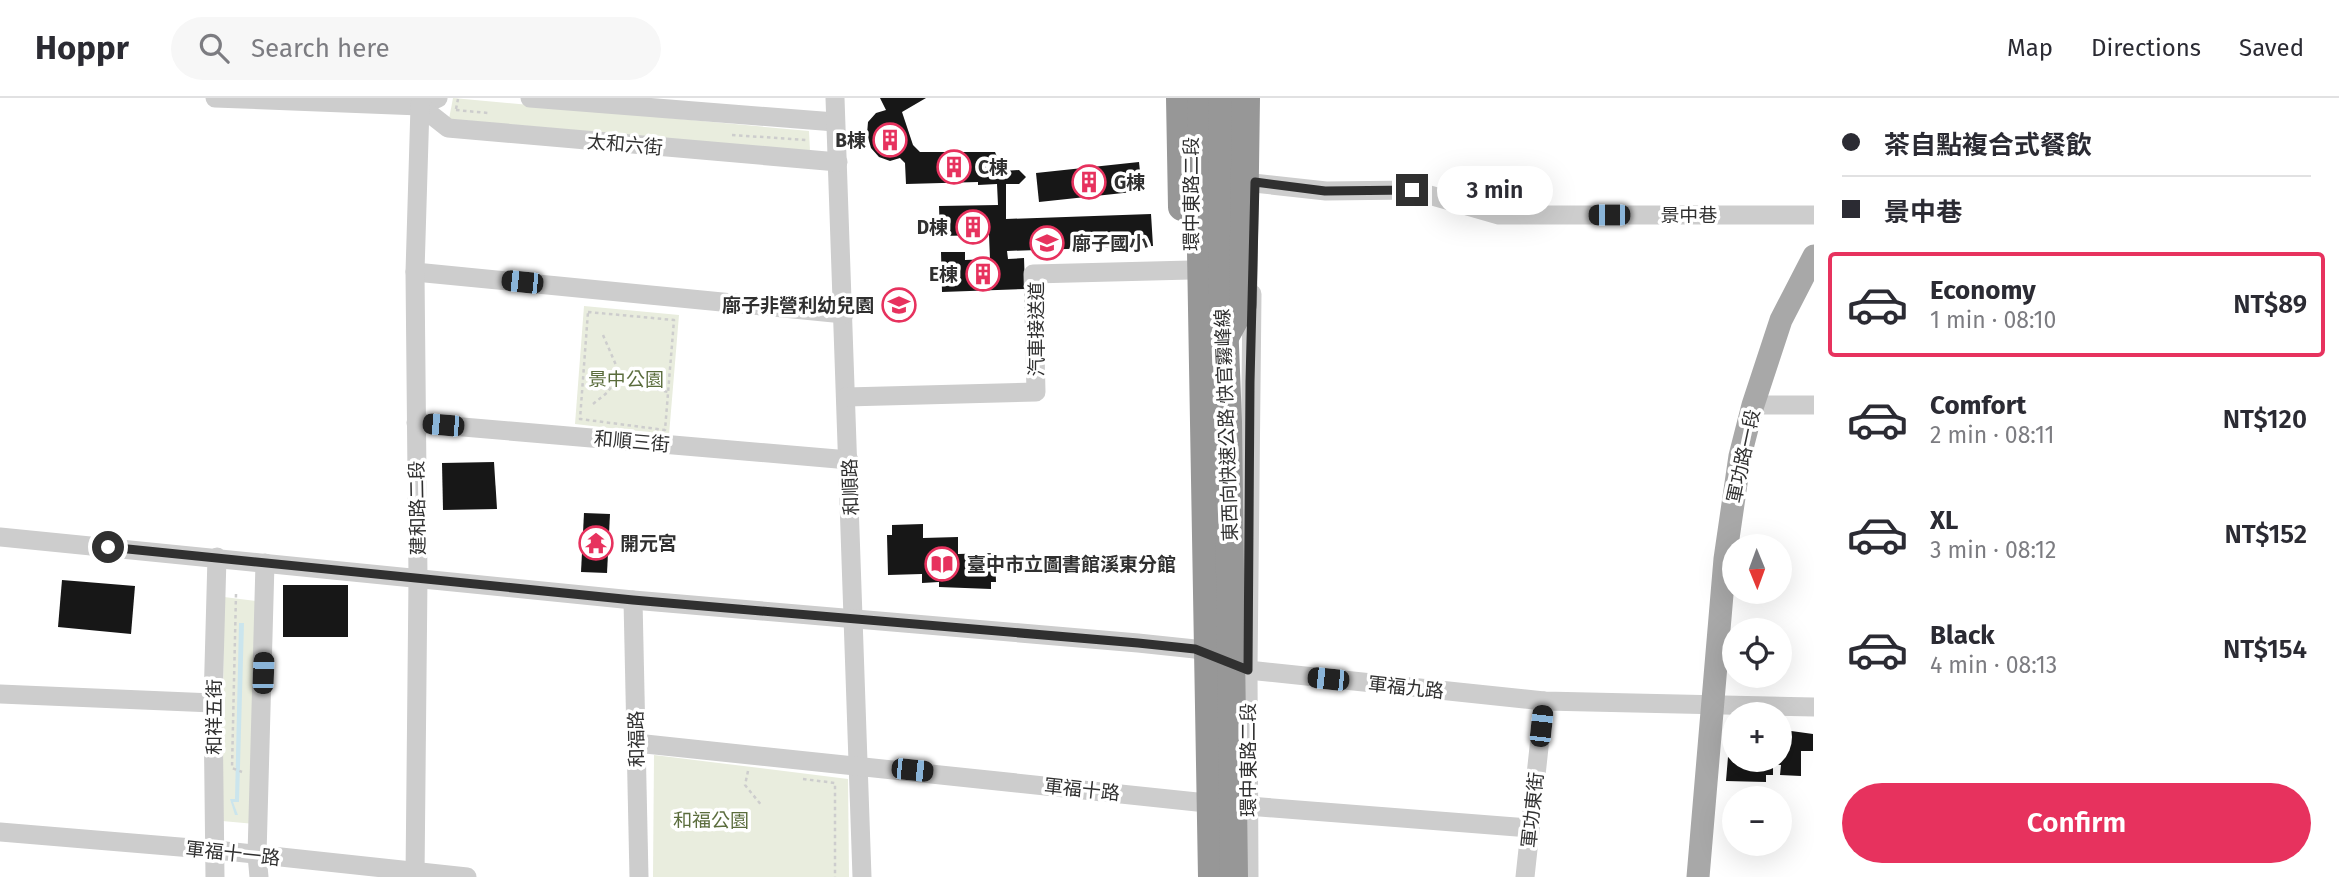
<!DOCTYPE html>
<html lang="en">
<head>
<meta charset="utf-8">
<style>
	body { margin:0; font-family:"Fira Sans","Noto Sans TC",sans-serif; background:#f7f7f7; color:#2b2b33; height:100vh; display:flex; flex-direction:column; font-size:26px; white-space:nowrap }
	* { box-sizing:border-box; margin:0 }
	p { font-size:23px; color:#7c7c81 }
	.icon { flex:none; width:38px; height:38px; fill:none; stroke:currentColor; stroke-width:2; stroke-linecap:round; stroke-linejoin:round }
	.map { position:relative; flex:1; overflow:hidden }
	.drawer { display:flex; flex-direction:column; background:#fff; width:525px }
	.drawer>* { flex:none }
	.top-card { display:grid; align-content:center; height:154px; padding:0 28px; background:#fff }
	.needle { width:46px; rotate:179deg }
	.buttons { position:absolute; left:1722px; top:436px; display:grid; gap:14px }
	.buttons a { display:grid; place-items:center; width:70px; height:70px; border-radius:50%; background:#fff; box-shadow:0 7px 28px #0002; font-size:35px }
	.end { position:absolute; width:32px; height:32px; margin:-16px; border:9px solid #303030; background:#fff; box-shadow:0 0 0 4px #fff }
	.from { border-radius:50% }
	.bubble { position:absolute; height:49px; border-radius:24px; background:#fff; box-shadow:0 7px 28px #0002; font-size:23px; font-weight:600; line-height:49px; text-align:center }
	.car { position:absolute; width:21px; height:42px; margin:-21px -10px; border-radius:9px; box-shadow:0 0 5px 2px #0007; background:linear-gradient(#222 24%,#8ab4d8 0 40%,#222 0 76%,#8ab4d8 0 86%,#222 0) }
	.top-card b { display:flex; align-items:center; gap:24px; height:66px; font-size:26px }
	.top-card b+b { border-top:2px solid #e1e1e2 }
	.top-card i { width:18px; height:18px; background:#2b2b33 }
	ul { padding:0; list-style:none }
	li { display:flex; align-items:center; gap:21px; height:105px; margin:0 14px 10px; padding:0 14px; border:4px solid transparent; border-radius:7px }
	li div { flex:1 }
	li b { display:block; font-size:26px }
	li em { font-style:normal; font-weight:600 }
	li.on { border-color:#e7325e }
	li>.icon { width:63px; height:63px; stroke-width:1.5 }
	.primary-button { display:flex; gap:14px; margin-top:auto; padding:14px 28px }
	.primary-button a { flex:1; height:80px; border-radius:42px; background:#e7325e; color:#fff; font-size:28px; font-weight:600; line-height:80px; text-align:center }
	header { display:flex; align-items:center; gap:42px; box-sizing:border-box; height:98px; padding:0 35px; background:#fff; border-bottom:2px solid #e1e1e2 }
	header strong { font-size:33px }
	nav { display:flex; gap:38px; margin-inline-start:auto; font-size:24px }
	.search { width:490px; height:63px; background:#f7f7f7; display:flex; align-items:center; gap:18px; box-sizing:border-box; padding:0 24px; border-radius:38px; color:#7c7c81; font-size:26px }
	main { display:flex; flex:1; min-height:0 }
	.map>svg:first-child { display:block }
	.green { fill:#e9edde }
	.water { fill:#cbe5ed }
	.building { fill:#171717 }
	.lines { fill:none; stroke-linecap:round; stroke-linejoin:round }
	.path { stroke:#cdcdcd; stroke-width:2.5; stroke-dasharray:3.5 3.5; stroke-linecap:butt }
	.minor { stroke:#cdcdcd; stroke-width:19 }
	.major { stroke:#a8a8a8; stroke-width:23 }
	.highway-bridge { stroke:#979797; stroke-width:28 }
	.route { stroke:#303030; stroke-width:9 }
	.labels { text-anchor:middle; stroke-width:7; stroke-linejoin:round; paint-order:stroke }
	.poi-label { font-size:19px; font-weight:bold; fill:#303030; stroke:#fff; text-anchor:start }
	.street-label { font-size:19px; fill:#303030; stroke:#fff }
	.park-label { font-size:19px; fill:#5b6d3d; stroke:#fff }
</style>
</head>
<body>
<header>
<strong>Hoppr</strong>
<div class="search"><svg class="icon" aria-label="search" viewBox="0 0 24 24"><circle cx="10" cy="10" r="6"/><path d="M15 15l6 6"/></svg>Search here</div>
<nav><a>Map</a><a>Directions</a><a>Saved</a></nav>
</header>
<main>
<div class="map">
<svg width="1814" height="779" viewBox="0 0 1814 779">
	<rect width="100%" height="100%" fill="#fff"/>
	<g class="green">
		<polygon points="453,0 809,33 810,53 449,21"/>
		<polygon points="584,208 679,217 669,337 575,326"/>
		<polygon points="224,499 257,503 255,726 222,723"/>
		<polygon points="654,657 848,681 849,779 653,779"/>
	</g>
	<polygon class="water" points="239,525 244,525 239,704 233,704 238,717 235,717 230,701 235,701"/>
	<g class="building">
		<polygon points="880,0 926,0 902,14 913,47 920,54 995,54 1003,73 1019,72 1026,79 1019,86 1006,86 1006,121 1151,116 1153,148 1007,153 1008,161 1024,160 1025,191 942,194 941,154 965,154 965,162 990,161 989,137 940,138 939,108 998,107 997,86 978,87 978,84 906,86 905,65 900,60 890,63 879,59 871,50 867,36 868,24 876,15 886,12"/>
		<polygon points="1139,64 1142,93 1039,104 1036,75"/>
		<polygon points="494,364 497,411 443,412 442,365"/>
		<polygon points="584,415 610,416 607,475 581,474"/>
		<polygon points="923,426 923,440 958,439 958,456 995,455 996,484 991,484 991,491 939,489 939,484 922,485 922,476 888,477 887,437 892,437 892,427"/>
		<polygon points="62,482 135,488 131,536 58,529"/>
		<rect x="283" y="487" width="65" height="52"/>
		<polygon points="1784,632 1813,636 1813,653 1801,653 1801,678 1780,677 1781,667 1773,666 1773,677 1766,677 1766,684 1726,683 1730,635 1734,635 1734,662 1780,662 1780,634 1784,634"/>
	</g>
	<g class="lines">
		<g class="path">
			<polyline points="456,11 458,1"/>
			<polyline points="456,12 488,15"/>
			<polyline points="732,37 807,42"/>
			<polygon points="588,214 674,222 665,332 580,321"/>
			<polyline points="603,237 619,274"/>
			<polyline points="593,306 608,294 619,274 656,291 668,294"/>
			<polyline points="236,496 232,670 242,674"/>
			<polyline points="748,673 745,687 762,708"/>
			<polyline points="803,681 835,685 835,779"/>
		</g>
		<g class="minor">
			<polyline points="215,0 420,8 438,0"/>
			<polyline points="530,0 835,24"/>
			<polyline points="835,0 862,779"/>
			<polyline points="420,8 448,30 838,64"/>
			<polyline points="1235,83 1326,93 1412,92 1499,117 1814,117"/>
			<polyline points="415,174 844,216"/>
			<polyline points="846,299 1036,294 1033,176 1191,172"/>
			<polyline points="1753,307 1814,307"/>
			<polyline points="416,325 849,362"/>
			<polyline points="0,439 633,502 1138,545 1195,551 1248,572 1544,603 1814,609"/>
			<polyline points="633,502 639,779"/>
			<polyline points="0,596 213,605"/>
			<polyline points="636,645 1197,704 1529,730"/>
			<polyline points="0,734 216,752 467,779"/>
			<polyline points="215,779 213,605 217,459"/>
			<polyline points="259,779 257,757 265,465"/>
			<polyline points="415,779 418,480 415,174 420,8 422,0"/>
			<polyline points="1249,779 1248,572 1252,196"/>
			<polyline points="1525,779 1544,603"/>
		</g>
		<polyline class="major" points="1698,779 1725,461 1740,358 1753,307 1781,222 1814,158"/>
		<g class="highway-bridge">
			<polyline points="1180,0 1182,109"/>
			<polyline points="1202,0 1200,97 1212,779"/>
			<polyline points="1223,0 1222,172 1228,324 1234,779"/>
			<polyline points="1225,239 1243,206 1246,0"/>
		</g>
	</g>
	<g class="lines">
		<polyline class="route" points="108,449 633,502 1138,545 1195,551 1248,572 1250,284 1255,84 1325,93 1412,92"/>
	</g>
	<defs>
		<symbol id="building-ring" viewBox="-11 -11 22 22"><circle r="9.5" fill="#fff" stroke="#e7325e" stroke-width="1.5"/><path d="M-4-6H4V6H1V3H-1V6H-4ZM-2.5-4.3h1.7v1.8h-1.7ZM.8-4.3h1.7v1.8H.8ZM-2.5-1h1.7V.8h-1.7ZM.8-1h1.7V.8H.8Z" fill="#e7325e"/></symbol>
		<symbol id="school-ring" viewBox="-11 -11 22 22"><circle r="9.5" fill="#fff" stroke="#e7325e" stroke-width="1.5"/><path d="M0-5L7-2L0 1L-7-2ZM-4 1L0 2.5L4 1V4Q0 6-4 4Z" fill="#e7325e"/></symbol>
		<symbol id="temple-ring" viewBox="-11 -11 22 22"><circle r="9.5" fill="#fff" stroke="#e7325e" stroke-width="1.5"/><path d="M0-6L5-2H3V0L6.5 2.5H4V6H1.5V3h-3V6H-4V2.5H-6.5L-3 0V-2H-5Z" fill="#e7325e"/></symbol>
		<symbol id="library-ring" viewBox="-11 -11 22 22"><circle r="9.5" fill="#fff" stroke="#e7325e" stroke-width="1.5"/><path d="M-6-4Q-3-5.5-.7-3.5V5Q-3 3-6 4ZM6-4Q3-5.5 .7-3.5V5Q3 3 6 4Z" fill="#e7325e"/></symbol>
	</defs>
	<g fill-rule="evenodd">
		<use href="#building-ring" x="871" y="23" width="38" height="38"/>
		<use href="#building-ring" x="935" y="50" width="38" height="38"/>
		<use href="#building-ring" x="1070" y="65" width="38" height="38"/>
		<use href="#building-ring" x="954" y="110" width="38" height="38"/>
		<use href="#school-ring" x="1028" y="126" width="38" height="38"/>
		<use href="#building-ring" x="964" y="157" width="38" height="38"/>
		<use href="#school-ring" x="880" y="188" width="38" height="38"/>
		<use href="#temple-ring" x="577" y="426" width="38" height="38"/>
		<use href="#library-ring" x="923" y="447" width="38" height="38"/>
	</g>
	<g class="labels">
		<g class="poi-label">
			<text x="866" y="49" text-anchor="end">B棟</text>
			<text x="978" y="76">C棟</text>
			<text x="1114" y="91">G棟</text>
			<text x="948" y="136" text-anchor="end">D棟</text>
			<text x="1072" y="152">廍子國小</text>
			<text x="958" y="183" text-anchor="end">E棟</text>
			<text x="874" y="214" text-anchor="end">廍子非營利幼兒園</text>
			<text x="620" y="452">開元宮</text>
			<text x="967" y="473">臺中市立圖書館溪東分館</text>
		</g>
		<g class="street-label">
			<text transform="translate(625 46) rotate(5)" y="7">太和六街</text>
			<text transform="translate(1191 96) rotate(-90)" y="7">環中東路二段</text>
			<text x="1689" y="124">景中巷</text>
			<text transform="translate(1036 231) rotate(-90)" y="7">汽車接送道</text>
			<text transform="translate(1226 327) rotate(-92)" y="7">東西向快速公路 快官霧峰線</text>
			<text transform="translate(632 343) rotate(5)" y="7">和順三街</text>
			<text transform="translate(1743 358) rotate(-78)" y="7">軍功路一段</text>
			<text transform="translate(850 389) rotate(-92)" y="7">和順路</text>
			<text transform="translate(417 410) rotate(-91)" y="7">建和路二段</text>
			<text transform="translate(1406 589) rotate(6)" y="7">軍福九路</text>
			<text transform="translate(214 619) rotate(-90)" y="7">和祥五街</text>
			<text transform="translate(636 641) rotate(-91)" y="7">和福路</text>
			<text transform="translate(1248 662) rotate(-90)" y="7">環中東路二段</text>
			<text transform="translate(1082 691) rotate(6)" y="7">軍福十路</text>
			<text transform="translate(1532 712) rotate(-84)" y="7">軍功東街</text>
			<text transform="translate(233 755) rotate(6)" y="7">軍福十一路</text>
		</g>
		<g class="park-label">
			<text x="626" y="288">景中公園</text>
			<text x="711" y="729">和福公園</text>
		</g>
	</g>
</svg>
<div class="buttons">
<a><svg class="needle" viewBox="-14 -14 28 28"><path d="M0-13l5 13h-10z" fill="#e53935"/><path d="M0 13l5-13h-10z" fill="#7c7c81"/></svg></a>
<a><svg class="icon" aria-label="locate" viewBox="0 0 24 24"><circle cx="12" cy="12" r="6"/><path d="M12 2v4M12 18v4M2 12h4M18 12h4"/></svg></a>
<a>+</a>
<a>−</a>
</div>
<i class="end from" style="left:108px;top:449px"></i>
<i class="end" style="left:1412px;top:92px"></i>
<div class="bubble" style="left:1437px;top:68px;width:116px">3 min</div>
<i class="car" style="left:1609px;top:117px;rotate:270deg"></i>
<i class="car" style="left:522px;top:184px;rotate:276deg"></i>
<i class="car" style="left:443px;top:327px;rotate:275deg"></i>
<i class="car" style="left:263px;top:575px;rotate:2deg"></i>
<i class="car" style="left:1328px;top:581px;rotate:276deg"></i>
<i class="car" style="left:1541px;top:628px;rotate:6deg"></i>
<i class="car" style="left:912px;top:672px;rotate:96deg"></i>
</div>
<section class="drawer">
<div class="top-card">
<b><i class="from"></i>茶自點複合式餐飲</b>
<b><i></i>景中巷</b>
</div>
<ul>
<li class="on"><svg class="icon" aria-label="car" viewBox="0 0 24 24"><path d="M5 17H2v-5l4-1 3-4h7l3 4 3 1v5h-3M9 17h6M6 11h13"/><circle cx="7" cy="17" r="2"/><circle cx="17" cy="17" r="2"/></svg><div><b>Economy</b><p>1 min · 08:10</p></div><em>NT$89</em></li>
<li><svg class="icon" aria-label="car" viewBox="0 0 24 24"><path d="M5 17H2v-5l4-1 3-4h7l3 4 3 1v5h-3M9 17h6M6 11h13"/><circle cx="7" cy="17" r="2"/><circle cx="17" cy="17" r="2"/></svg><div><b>Comfort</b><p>2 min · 08:11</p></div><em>NT$120</em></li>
<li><svg class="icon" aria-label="car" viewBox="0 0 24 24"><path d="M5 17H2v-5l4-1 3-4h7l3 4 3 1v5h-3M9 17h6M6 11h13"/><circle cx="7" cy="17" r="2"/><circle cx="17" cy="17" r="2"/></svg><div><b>XL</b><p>3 min · 08:12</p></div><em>NT$152</em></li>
<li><svg class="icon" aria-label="car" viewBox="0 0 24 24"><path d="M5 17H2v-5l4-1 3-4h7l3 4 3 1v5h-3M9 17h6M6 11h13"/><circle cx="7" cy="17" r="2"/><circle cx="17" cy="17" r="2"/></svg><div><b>Black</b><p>4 min · 08:13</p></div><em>NT$154</em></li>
</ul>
<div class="primary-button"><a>Confirm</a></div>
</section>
</main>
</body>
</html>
